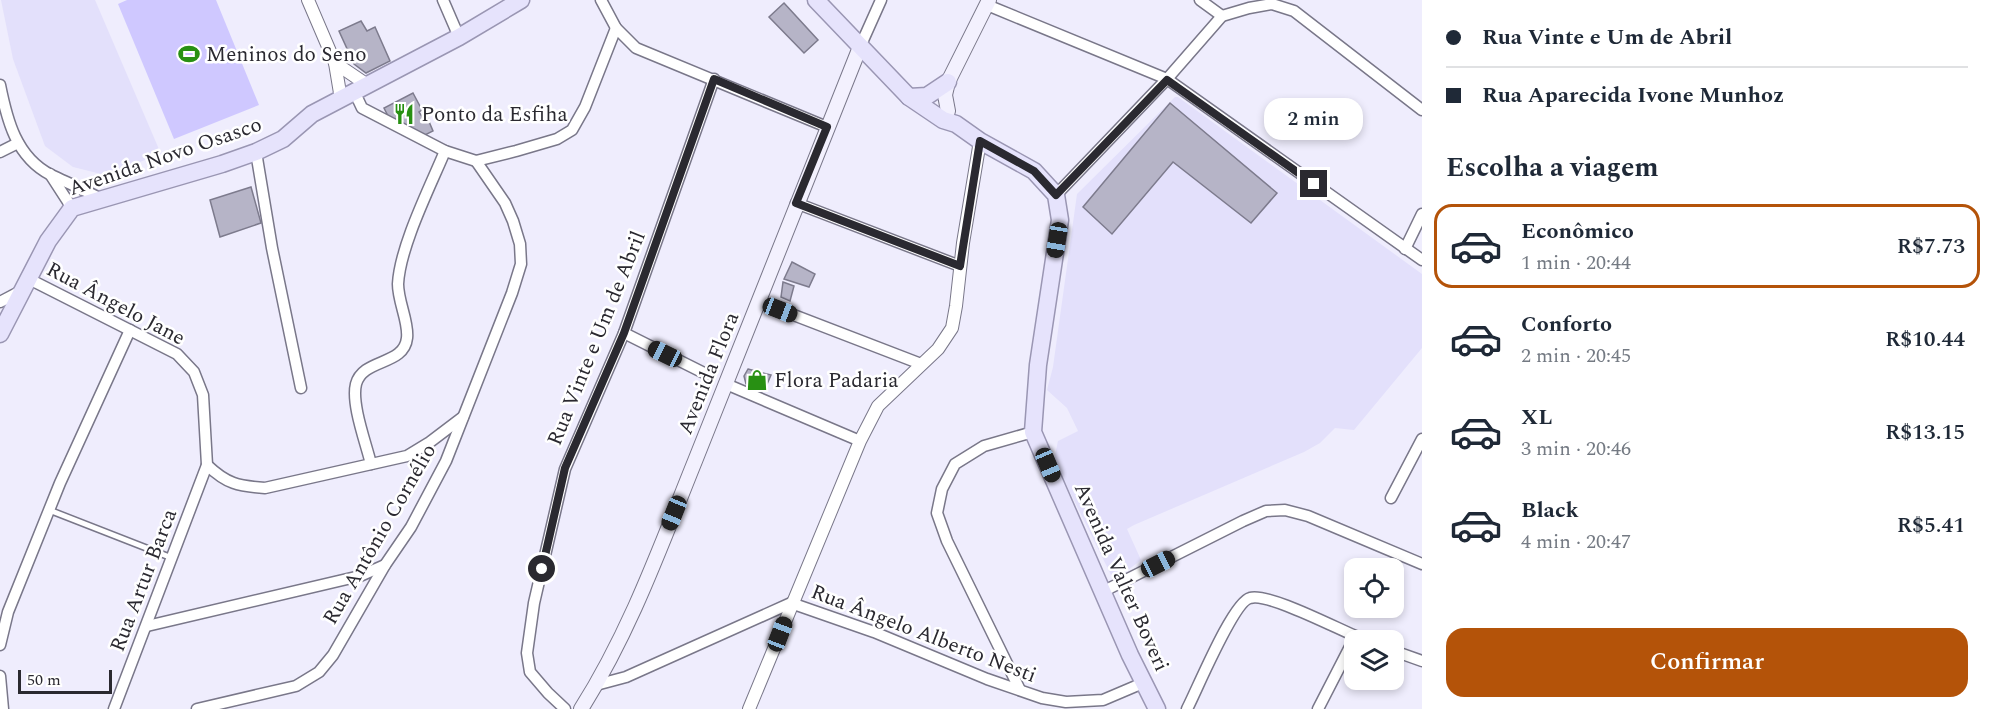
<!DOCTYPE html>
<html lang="pt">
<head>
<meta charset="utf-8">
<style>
	body { margin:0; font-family:Spectral,serif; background:#f2f2f3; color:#1f2937; height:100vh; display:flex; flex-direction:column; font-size:22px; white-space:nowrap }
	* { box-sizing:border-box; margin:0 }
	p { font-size:20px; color:#747a83 }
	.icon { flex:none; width:33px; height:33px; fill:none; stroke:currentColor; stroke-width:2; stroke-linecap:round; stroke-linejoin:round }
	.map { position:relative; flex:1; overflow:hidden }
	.details { display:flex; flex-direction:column; background:#fff; width:570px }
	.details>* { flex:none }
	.hud { display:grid; align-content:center; height:132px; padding:0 24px; background:#fff }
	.tools { position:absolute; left:1344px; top:558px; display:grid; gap:12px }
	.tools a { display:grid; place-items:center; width:60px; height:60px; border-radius:12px; background:#fff; box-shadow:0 3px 9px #0003; font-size:30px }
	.scale { position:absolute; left:18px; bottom:15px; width:94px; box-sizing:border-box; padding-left:6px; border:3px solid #2a2930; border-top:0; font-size:16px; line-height:21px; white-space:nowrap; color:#2a2930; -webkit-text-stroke:4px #fff; paint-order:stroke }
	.end { position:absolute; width:27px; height:27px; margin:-14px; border:8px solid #2a2930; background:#fff; box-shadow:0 0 0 3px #fff }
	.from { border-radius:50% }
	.bubble { position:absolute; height:42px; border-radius:18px; background:#fff; box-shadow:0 3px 9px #0003; font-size:20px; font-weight:600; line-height:42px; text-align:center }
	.car { position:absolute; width:18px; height:36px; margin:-18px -9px; border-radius:8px; box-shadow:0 0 4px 2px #0007; background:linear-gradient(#222 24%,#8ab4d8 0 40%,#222 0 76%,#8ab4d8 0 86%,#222 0) }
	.hud b { display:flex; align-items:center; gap:21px; height:57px; font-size:22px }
	.hud b+b { border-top:2px solid #e0e1e3 }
	.hud i { width:15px; height:15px; background:#1f2937 }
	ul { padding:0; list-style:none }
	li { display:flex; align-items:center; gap:18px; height:84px; margin:0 12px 9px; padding:0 12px; border:3px solid transparent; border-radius:18px }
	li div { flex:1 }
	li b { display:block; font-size:22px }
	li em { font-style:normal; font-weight:600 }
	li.on { border-color:#b45309 }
	li>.icon { width:54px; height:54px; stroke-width:1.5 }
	h2 { padding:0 24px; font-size:27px; line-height:72px }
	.primary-button { display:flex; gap:12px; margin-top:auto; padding:12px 24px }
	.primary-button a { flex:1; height:69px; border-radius:18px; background:#b45309; color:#fff; font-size:24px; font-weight:600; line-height:69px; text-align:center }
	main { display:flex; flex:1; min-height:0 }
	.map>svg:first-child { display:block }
	.built { fill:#e3e0fb }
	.green { fill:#cfc8ff }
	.building { fill:#b6b4c7; stroke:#7d7b8d; stroke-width:1.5 }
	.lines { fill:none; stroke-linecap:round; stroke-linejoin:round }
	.service-casing { stroke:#797789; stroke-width:8 }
	.minor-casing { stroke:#797789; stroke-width:13 }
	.tertiary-casing { stroke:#797789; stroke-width:14 }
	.secondary-casing { stroke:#797789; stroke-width:16 }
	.primary-casing { stroke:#9a96b3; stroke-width:19 }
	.service { stroke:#fff; stroke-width:5 }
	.minor { stroke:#fff; stroke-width:10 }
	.tertiary { stroke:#fff; stroke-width:12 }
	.secondary { stroke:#f3f1fe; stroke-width:14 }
	.primary { stroke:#e6e3fc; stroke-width:16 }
	.route { stroke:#2a2930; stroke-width:8 }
	.labels { text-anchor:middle; stroke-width:5; stroke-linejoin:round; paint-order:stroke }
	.poi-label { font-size:21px; fill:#2a2930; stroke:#fff; text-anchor:start }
	.street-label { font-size:21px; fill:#2a2930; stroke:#fff }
</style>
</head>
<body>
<main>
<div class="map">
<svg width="1422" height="709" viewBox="0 0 1422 709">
	<rect width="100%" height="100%" fill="#efedfd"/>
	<g class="built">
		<polygon points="1,0 95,0 161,154 105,175 73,167 45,146 13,59"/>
		<polygon points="1175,97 1178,97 1422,274 1422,348 1354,430 1335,428 1320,443 1304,452 1134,525 1127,529 1141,560 1128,570 1111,575 1054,460 1058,441 1078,431 1067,408 1047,390 1053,367 1077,194"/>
	</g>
	<polygon class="green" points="127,0 216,0 259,105 174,139 118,4"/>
	<g class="building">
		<polygon points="784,3 818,40 804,53 769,17"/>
		<polygon points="361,21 367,31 375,27 390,61 366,73 354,64 339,31"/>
		<polygon points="413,93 422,110 419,112 423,118 427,117 433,131 425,135 390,120 384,108"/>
		<polygon points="1170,103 1277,193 1251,223 1173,162 1112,234 1083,207"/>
		<polygon points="251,187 261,223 220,237 210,200"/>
		<polygon points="792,262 815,274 809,287 784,279"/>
		<polygon points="783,282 794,286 790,301 781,297"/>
		<polygon points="748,369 771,375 764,391 746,384 744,376"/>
	</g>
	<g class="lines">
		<defs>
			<polyline id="service" points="49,510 172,558"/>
			<g id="minor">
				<polyline points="443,0 459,37"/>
				<polyline points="601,0 616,28 636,48 827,127"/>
				<polyline points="1200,0 1222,16"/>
				<polyline points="987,5 1167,79 1422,260"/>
				<polyline points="860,47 881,0"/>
				<path d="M 0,85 C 7,120 16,157 51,175 C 68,183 85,190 101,199"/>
				<polyline points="354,91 362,108 445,151 476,161 516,151 557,139 572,130 585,107 616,28"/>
				<polyline points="0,152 18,143"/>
				<polyline points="256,152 272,248 301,388"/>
				<polyline points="50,174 72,208"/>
				<polyline points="1056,195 1167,79 1222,16 1249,8 1272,4 1294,11 1422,110"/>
				<polyline points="796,203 960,266"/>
				<polyline points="1405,249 1422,214"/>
				<polyline points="29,279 177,354 194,372 203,395 207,465 114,709"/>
				<polyline points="0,302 21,291"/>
				<polyline points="760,302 921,364"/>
				<polyline points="624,333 706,374"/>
				<polyline points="726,384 860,441"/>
				<path d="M 371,464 C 366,443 351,404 356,384 C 363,358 404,366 407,338 C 409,322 398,302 398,284 C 400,246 430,187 445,151"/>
				<path d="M 207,465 C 227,484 238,486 265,488 L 407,456 L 430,442 L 463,417"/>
				<polyline points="1391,498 1422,439"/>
				<polyline points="1102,592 1243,521 1266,511 1285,510 1308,516 1422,564"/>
				<polyline points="147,626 360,576 385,565"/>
				<polyline points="0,645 8,612 60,483 130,330"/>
				<polyline points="1394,651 1422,661"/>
				<polyline points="0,676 3,709"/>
				<polyline points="596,685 626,677 791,603 874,632 987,679 1042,698 1066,702 1103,700 1143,683"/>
				<polyline points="1020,690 947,541 937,513 942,489 955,464 984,446 1033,432"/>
				<polyline points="197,709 296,686 319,672 333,655 385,565 411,527 446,461 512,293 521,264 520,244 513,221 505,203 476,161"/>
				<polyline points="565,709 548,693 530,672 527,653 534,603 565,469 624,333 714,79"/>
				<path d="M 1187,709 C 1197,690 1233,602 1250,598 C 1269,592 1343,632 1365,640"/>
				<polyline points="1318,709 1355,637"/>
			</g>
			<g id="tertiary">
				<polyline points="308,0 335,63 341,99"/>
				<polyline points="335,63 366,84"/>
				<polyline points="749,709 860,441 878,406 938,349 952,328 956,306 963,243 980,141"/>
			</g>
			<g id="secondary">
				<polyline points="948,111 945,95 948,82 989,0"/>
				<path d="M 581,709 C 630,632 661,545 695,461 C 751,323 804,184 860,47"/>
			</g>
			<g id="primary">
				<polyline points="816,0 909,97 943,120 956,124 980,141 1034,171 1056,195 1060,220 1038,365 1033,432 1130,655 1157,709"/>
				<polyline points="909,97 927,96 948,82"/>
				<polyline points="0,334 48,241 72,208 222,164 256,152 283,139 312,114 459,37 521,0"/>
			</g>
		</defs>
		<use href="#service" class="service-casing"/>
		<use href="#minor" class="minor-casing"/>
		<use href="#tertiary" class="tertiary-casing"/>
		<use href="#secondary" class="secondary-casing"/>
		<use href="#primary" class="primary-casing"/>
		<use href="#service" class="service"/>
		<use href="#minor" class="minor"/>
		<use href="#tertiary" class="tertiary"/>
		<use href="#secondary" class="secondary"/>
		<use href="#primary" class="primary"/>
	</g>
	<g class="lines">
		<polyline class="route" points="542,569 565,468 624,333 714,79 827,127 796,203 960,266 980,141 1034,171 1056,195 1167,80 1314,184"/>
	</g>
	<defs>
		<symbol id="stadium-bare" viewBox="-9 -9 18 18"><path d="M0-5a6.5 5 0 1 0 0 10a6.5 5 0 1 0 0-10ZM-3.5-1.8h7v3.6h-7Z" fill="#289013" stroke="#fff" stroke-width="2.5" paint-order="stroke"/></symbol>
		<symbol id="restaurant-bare" viewBox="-9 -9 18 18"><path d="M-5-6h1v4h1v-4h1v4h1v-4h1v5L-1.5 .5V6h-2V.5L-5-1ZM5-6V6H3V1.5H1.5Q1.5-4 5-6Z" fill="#289013" stroke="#fff" stroke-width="2.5" paint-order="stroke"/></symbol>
		<symbol id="shop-bare" viewBox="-9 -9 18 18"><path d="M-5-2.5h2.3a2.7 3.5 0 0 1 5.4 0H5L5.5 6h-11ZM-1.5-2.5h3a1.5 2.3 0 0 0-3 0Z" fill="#289013" stroke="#fff" stroke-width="2.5" paint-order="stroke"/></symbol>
	</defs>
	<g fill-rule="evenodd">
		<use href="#stadium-bare" x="174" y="39" width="30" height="30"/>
		<use href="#restaurant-bare" x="389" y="99" width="30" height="30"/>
		<use href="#shop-bare" x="742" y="365" width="30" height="30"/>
	</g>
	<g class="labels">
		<g class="poi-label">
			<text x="206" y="61">Meninos do Seno</text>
			<text x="421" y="121">Ponto da Esfiha</text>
			<text x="774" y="387">Flora Padaria</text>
		</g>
		<g class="street-label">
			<text transform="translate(165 156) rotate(-19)" y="7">Avenida Novo Osasco</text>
			<text transform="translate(116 303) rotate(28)" y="7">Rua Ângelo Jane</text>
			<text transform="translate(596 338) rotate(-68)" y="7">Rua Vinte e Um de Abril</text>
			<text transform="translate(708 373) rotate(-68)" y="7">Avenida Flora</text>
			<text transform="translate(379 534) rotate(-60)" y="7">Rua Antônio Cornélio</text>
			<text transform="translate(1122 577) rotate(66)" y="7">Avenida Valter Boveri</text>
			<text transform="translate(143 580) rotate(-69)" y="7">Rua Artur Barca</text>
			<text transform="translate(924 633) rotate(21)" y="7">Rua Ângelo Alberto Nesti</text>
		</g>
	</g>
</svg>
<div class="tools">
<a><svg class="icon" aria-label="locate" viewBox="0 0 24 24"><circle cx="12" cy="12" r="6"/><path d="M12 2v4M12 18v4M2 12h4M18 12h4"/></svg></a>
<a><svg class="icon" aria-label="layers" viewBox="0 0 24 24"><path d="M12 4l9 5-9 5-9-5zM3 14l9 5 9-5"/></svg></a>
</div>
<div class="scale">50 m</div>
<i class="end from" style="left:542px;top:569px"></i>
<i class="end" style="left:1314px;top:184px"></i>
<div class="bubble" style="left:1264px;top:98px;width:99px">2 min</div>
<i class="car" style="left:1057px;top:240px;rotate:189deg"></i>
<i class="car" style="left:780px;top:310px;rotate:111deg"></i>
<i class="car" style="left:665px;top:354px;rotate:296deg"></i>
<i class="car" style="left:1048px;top:465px;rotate:157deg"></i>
<i class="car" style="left:674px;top:513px;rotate:202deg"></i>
<i class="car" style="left:1158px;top:564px;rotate:63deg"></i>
<i class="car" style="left:780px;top:634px;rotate:21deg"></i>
</div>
<section class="details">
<div class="hud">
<b><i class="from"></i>Rua Vinte e Um de Abril</b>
<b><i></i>Rua Aparecida Ivone Munhoz</b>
</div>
<h2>Escolha a viagem</h2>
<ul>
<li class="on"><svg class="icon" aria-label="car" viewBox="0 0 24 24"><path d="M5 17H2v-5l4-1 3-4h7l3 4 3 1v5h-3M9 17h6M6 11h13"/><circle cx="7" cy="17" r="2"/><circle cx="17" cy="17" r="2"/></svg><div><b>Econômico</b><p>1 min · 20:44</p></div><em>R$7.73</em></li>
<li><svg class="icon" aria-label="car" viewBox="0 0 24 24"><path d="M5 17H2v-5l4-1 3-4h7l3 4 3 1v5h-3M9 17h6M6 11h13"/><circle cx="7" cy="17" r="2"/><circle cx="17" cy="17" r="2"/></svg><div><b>Conforto</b><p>2 min · 20:45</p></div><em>R$10.44</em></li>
<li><svg class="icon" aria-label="car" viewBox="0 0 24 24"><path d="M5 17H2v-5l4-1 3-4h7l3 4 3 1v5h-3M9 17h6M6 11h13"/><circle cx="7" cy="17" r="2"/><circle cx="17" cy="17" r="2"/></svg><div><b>XL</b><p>3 min · 20:46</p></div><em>R$13.15</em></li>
<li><svg class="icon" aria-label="car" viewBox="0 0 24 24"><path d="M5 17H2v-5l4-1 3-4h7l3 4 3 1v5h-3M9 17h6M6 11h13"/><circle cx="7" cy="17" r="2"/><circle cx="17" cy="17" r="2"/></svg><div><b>Black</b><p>4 min · 20:47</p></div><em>R$5.41</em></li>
</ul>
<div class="primary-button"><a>Confirmar</a></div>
</section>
</main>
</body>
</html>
